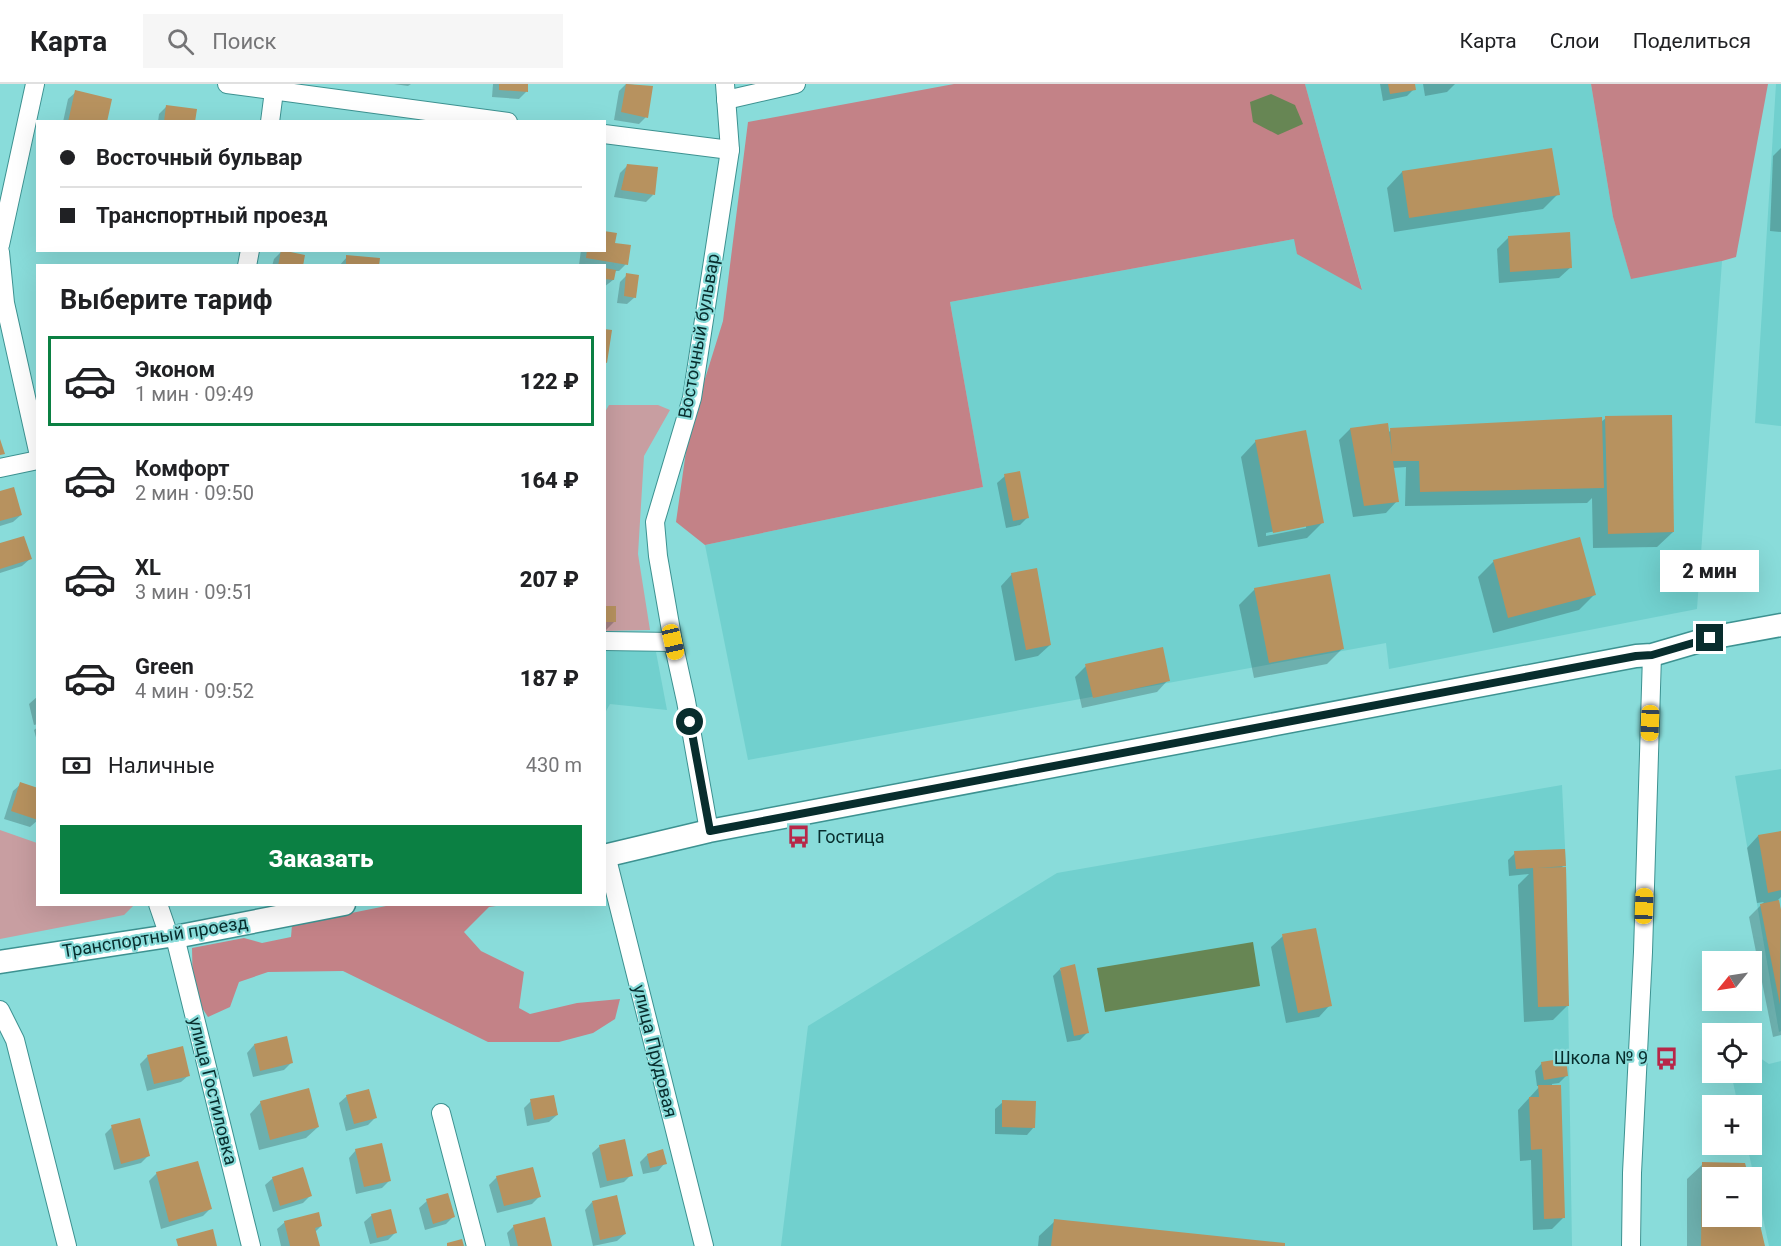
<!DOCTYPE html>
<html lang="ru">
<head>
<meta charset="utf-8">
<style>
	body { margin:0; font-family:Roboto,sans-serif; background:#f6f6f6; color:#202124; height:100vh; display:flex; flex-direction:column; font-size:22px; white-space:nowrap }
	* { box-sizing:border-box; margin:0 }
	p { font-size:20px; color:#757577 }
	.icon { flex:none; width:33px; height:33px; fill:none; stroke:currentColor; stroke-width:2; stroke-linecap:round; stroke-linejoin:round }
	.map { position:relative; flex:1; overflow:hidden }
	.panel { position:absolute; left:36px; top:180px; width:570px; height:642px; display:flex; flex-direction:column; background:#fff; border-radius:0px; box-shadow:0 6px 24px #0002 }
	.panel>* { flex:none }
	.banner { position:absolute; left:36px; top:36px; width:570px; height:132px; border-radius:0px; box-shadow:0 6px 24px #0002; display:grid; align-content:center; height:132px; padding:0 24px; background:#fff }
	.needle { width:39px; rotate:240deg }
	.tools { position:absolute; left:1702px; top:867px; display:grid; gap:12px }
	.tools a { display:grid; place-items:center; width:60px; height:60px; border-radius:0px; background:#fff; box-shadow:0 6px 24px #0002; font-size:30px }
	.end { position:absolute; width:27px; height:27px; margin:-14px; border:8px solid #082d2d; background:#fff; box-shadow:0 0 0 3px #fff }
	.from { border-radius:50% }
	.bubble { position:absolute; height:42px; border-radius:0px; background:#fff; box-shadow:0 6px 24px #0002; font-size:20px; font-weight:800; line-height:42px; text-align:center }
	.car { position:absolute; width:18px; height:36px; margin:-18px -9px; border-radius:8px; box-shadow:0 0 4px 2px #0007; background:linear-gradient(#f5c518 24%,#345 0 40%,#f5c518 0 76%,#345 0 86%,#f5c518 0) }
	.banner b { display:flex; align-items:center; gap:21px; height:57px; font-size:22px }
	.banner b+b { border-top:2px solid #e0e0e0 }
	.banner i { width:15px; height:15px; background:#202124 }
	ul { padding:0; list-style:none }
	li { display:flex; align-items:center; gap:18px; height:90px; margin:0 12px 9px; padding:0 12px; border:3px solid transparent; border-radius:0px }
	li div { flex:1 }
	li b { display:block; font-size:22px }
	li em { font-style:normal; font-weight:800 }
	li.on { border-color:#0b8043 }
	li>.icon { width:54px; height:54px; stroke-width:1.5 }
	h2 { padding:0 24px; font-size:27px; line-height:72px }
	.pay { display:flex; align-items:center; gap:15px; height:66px; padding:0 24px; font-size:22px }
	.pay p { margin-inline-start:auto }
	.action { display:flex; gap:12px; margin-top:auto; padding:12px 24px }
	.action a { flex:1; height:69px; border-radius:0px; background:#0b8043; color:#fff; font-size:24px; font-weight:800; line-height:69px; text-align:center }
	header { display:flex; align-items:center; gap:36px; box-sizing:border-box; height:84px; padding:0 30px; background:#fff; border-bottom:2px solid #e0e0e0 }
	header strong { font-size:28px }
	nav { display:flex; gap:33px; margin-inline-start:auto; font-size:21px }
	.search { width:420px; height:54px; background:#f6f6f6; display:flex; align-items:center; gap:15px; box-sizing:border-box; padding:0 21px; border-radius:0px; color:#757577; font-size:22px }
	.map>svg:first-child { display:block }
	.built { fill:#71d0ce }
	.green { fill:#c89ea1 }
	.forest { fill:#c38287 }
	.water { fill:#678654 }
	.shadow { fill:#0003; fill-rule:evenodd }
	.building { fill:#b7925f }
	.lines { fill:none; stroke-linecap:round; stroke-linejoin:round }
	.minor-casing { stroke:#3d9291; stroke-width:20 }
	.major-casing { stroke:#3d9291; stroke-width:25 }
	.minor { stroke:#fff; stroke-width:18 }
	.major { stroke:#fff; stroke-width:22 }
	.route { stroke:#082d2d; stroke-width:8 }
	.labels { text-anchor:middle; stroke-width:4.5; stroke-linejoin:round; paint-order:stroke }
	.street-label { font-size:18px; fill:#082d2d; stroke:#89dcda }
	.poi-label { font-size:18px; fill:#082d2d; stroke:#89dcda; text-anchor:start }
</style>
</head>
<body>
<header>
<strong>Карта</strong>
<div class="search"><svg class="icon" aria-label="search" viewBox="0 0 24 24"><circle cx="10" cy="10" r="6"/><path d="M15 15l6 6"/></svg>Поиск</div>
<nav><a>Карта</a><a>Слои</a><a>Поделиться</a></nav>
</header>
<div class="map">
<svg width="1781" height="1162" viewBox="0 0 1781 1162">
	<rect width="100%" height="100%" fill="#89dcda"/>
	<g class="built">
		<polygon points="1305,0 1591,0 1613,133 1631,194 1722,177 1697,525 1389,585 1386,559 748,676 705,461 983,403 950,218 1294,155 1362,205"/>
		<polygon points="1776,0 1781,0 1781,342 1755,339"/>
		<polygon points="605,564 656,568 667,626 610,620 605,629"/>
		<polygon points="1781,685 1781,947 1779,948 1735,692"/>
		<polygon points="1562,701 1566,783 1572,1162 781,1162 808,942 1057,789"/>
		<polygon points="1760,974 1769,980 1781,977 1781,1162 1769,1162 1747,1061 1752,1060 1752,1022 1738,1021 1731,989 1752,988 1752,976"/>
	</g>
	<g class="green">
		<polygon points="609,321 658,321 670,326 644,372 638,470 650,546 605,547 605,328"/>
		<polygon points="0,746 37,759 38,820 134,821 124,831 0,855"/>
	</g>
	<g class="forest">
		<polygon points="954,0 1305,0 1362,206 1297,170 1294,155 950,218 983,403 705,461 676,438 689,346 723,237 748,38"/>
		<polygon points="1591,0 1768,0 1736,173 1722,177 1631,195 1613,133"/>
		<polygon points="391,821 503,821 489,823 464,848 481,867 524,888 519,924 530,930 577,919 620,915 615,935 593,949 559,958 488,958 343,887 268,888 239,898 230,923 208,933 193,910 192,864 244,854 262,859 291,853 292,841"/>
	</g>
	<g class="water">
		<polygon points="1271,10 1295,21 1303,40 1278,51 1253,38 1250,18"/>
		<polygon points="1253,858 1260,902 1105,928 1097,884"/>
	</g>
	<g class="shadow">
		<polygon points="394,0 411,0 408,2"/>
		<polygon points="493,0 527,0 526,8 519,15 492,13"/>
		<polygon points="626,0 651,3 646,33 639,40 614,36 619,7"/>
		<polygon points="1380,0 1413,0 1414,5 1407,12 1383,17"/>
		<polygon points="1423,0 1455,0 1447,8 1425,12"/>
		<polygon points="76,8 106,38 63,38 68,15"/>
		<polygon points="167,22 194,38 158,38 159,30"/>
		<polygon points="1781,64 1781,148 1770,147 1773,72"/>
		<polygon points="628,81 653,111 646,118 614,113 620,89"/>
		<polygon points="1402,88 1558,110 1543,125 1394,148 1387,104"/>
		<polygon points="1509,153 1571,183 1559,194 1499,199 1497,165"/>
		<polygon points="613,160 626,180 619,187 614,187 613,196 604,203 604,182 579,181 581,166 604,166"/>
		<polygon points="281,168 301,182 272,182 274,175"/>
		<polygon points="347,173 378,182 339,182"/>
		<polygon points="627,191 635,213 627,220 617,219 620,198"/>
		<polygon points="1606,334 1673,448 1657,463 1593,464 1592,414 1587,419 1405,422 1406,383 1393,384 1397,417 1386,429 1353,433 1339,356 1350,345 1388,349 1391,346 1601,338"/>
		<path d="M 1256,357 L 1322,439 L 1307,454 L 1258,463 L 1241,373 ZM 1306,441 L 1306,444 L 1266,452 L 1266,449 Z"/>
		<polygon points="1005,392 1027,434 1020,441 1006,444 997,399"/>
		<polygon points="0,408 21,431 13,438 0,442"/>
		<polygon points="0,460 30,475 22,482 0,489"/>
		<polygon points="1494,477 1594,511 1579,526 1493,549 1478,493"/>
		<polygon points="1012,490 1050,561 1038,572 1015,577 1001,502"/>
		<polygon points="1255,505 1343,564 1327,580 1254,594 1239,521"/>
		<polygon points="604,523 614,538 604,548"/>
		<polygon points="1086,582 1168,596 1157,608 1082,624 1075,593"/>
		<polygon points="38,612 38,640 34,641 29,620"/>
		<polygon points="38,643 38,661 34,646"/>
		<polygon points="21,700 38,706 38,736 30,743 4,735 13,707"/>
		<polygon points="1758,752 1781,757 1781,813 1778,816 1781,834 1781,951 1773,953 1749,833 1764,818 1757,819 1747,764"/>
		<polygon points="1515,769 1564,781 1560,785 1568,921 1553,936 1524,938 1518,801 1529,790 1509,792 1508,776"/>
		<polygon points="1283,852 1330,921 1319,933 1286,939 1271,863"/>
		<polygon points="1060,885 1088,948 1080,956 1067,958 1053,892"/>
		<polygon points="254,961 292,978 284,986 253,993 247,969"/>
		<polygon points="148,972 189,991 181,998 147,1007 140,980"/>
		<polygon points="1542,979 1566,992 1559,999 1552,1000 1563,1134 1552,1145 1533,1146 1531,1076 1520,1077 1518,1026 1540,1002 1537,1002 1535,987"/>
		<polygon points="347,1012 375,1034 368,1041 346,1047 339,1019"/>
		<polygon points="531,1017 557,1031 549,1038 527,1042 524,1024"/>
		<polygon points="261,1018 318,1043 306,1054 259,1066 250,1030"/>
		<polygon points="1003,1018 1034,1043 1027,1051 995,1050 995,1025"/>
		<polygon points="112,1043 149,1071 141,1079 114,1086 105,1050"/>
		<polygon points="600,1062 631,1091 624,1098 600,1104 592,1069"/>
		<polygon points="356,1066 389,1097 382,1104 356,1110 349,1074"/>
		<polygon points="647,1071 665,1079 658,1087 643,1090 640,1078"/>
		<polygon points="1703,1080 1713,1094 1713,1132 1752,1132 1752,1114 1764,1162 1687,1162 1687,1095"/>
		<polygon points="157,1089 210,1125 203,1132 161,1145 149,1097"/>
		<polygon points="497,1093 540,1112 532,1120 497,1129 489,1101"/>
		<polygon points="273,1094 310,1112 303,1119 273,1128 265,1101"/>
		<polygon points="427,1117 453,1133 446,1140 425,1146 419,1124"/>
		<polygon points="592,1118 625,1150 617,1157 593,1162 585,1126"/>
		<polygon points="372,1131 396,1148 388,1156 370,1160 364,1138"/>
		<polygon points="1055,1137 1283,1162 1038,1162 1039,1152"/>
		<polygon points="285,1138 321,1142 315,1148 318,1162 281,1162 277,1145"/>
		<polygon points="514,1142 550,1162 510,1162 507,1149"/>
	</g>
	<g class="building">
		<polygon points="499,0 528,0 528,8 499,6"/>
		<polygon points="626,0 653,2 648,34 621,28"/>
		<polygon points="1388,0 1415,0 1416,6 1390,10"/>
		<polygon points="75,6 112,15 107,38 68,38"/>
		<polygon points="166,21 197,25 195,38 164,38"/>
		<polygon points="1552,64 1560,111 1409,134 1402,87"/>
		<polygon points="627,80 658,83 655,111 621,106"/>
		<polygon points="604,147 617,149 615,159 631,161 628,181 586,174 587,166 604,166"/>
		<polygon points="1570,148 1572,184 1510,188 1508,152"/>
		<polygon points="281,166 305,171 303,182 278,182"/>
		<polygon points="346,171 380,174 379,182 346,182"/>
		<polygon points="604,184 616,186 614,196 604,195"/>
		<polygon points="626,189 639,191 636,214 624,212"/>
		<polygon points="604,245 612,246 607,279 604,278"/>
		<polygon points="1672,331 1674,448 1608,450 1605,332"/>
		<polygon points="1602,333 1604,404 1420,408 1419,377 1393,377 1399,418 1364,422 1350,344 1388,339 1392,370 1390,344"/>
		<polygon points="1306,346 1324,439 1273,449 1255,356"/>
		<polygon points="0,355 5,370 0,371"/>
		<polygon points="1020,387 1029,434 1013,437 1004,390"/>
		<polygon points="14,403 22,431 0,437 0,407"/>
		<polygon points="24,452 32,475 0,485 0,459"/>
		<polygon points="1580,453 1596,511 1508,534 1493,476"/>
		<polygon points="1037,484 1051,561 1026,566 1011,489"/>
		<polygon points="1330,490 1344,565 1269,579 1254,504"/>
		<rect x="604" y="522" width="12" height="16"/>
		<polygon points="1163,563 1170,597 1093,614 1085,580"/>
		<polygon points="20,698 38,704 38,736 11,727"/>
		<polygon points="1781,747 1781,806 1768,809 1758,751"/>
		<polygon points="1565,765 1566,782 1537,784 1566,783 1569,922 1538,923 1533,784 1516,785 1514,767"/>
		<polygon points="1779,816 1781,826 1780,921 1760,820"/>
		<polygon points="1316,844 1332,922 1298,929 1282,850"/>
		<polygon points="1075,880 1089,949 1074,952 1060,884"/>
		<polygon points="287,952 293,979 260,987 254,960"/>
		<polygon points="183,962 190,992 154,1000 147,971"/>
		<polygon points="1566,974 1568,992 1544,996 1541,978"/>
		<polygon points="1538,1001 1561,1001 1565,1134 1544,1135 1542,1065 1531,1066 1529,1013 1539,1013"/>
		<polygon points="309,1004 319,1043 270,1056 260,1017"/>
		<polygon points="369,1005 377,1034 354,1040 346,1011"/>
		<polygon points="554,1011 558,1031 534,1036 530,1015"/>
		<polygon points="1002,1016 1036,1017 1035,1044 1002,1043"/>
		<polygon points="140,1034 150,1072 121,1080 111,1041"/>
		<polygon points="625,1055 633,1092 607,1097 599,1061"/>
		<polygon points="382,1059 391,1097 364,1103 355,1065"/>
		<polygon points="663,1065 667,1080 650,1084 647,1070"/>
		<polygon points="198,1077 212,1125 169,1138 156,1088"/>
		<polygon points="1702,1078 1745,1079 1749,1094 1713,1094 1713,1132 1752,1132 1753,1111 1765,1162 1701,1162"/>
		<polygon points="303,1083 312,1112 280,1122 272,1093"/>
		<polygon points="533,1083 541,1113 504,1122 496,1092"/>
		<polygon points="448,1109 455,1133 433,1140 426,1115"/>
		<polygon points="617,1111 626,1150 600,1156 592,1117"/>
		<polygon points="391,1125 397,1149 377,1154 371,1130"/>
		<polygon points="319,1128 322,1142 315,1144 320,1162 290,1162 284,1137"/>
		<polygon points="545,1133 552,1162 518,1162 513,1141"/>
		<polygon points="1054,1135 1285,1159 1285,1162 1051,1162"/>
		<polygon points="213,1145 217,1162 178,1162 176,1155"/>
		<polygon points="462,1155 464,1162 447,1162 447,1159"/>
	</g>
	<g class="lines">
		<defs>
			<g id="minor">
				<polyline points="227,0 508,38"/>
				<polyline points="726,16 796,0"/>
				<polyline points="270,38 274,7"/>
				<polyline points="604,50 730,66"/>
				<polyline points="0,161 35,0"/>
				<polyline points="0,168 5,219 38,367"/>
				<polyline points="247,182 250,166"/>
				<polyline points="0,384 38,376"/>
				<polyline points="604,557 673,558"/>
				<polyline points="709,747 686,617 673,558 658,472 655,438 692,314 730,66 725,0"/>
				<polyline points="606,771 704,1162"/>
				<polyline points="158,820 169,852"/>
				<polyline points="175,853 251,1162"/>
				<polyline points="0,926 15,956 67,1162"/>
				<polyline points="441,1029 476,1162"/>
				<polyline points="1631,1162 1632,1089 1643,868 1652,571"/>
			</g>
			<g id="major">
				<polyline points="604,772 709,747 1636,572 1652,571 1710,554 1781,541"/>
				<polyline points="0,878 169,852 175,853 344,820"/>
			</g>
		</defs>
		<use href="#minor" class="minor-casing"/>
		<use href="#major" class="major-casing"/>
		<use href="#minor" class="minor"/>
		<use href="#major" class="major"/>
	</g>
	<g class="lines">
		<polyline class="route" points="690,638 710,747 1636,572 1652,571 1710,554"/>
	</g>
	<defs>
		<symbol id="bus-bare" viewBox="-9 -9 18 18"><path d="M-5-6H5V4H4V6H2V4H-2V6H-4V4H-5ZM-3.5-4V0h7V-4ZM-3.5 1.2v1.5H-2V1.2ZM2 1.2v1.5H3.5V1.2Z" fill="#b82748" stroke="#89dcda" stroke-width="2.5" paint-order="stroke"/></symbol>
	</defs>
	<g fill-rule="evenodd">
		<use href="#bus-bare" x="782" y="736" width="33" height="33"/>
		<use href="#bus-bare" x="1650" y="958" width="33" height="33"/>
	</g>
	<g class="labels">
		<g class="street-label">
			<text transform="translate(699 252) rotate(-80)" y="6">Восточный бульвар</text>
			<text transform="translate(155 853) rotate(-9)" y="6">Транспортный проезд</text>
			<text transform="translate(655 967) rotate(76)" y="6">улица Прудовая</text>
			<text transform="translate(213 1007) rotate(76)" y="6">улица Гостиловка</text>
		</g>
		<g class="poi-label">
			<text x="817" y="759">Гостица</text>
			<text x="1648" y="980" text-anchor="end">Школа № 9</text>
		</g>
	</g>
</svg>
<div class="tools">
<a><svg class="needle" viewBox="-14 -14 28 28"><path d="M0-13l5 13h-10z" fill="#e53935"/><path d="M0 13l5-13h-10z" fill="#757577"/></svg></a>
<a><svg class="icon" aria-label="locate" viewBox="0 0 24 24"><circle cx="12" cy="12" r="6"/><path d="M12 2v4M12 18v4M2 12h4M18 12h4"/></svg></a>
<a>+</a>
<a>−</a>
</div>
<i class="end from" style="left:690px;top:638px"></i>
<i class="end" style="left:1710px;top:554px"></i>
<div class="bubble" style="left:1660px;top:466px;width:99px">2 мин</div>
<i class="car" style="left:673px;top:558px;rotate:167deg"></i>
<i class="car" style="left:1650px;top:639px;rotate:182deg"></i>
<i class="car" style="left:1644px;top:822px;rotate:2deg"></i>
<div class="banner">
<b><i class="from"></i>Восточный бульвар</b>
<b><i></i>Транспортный проезд</b>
</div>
<section class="panel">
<h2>Выберите тариф</h2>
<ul>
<li class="on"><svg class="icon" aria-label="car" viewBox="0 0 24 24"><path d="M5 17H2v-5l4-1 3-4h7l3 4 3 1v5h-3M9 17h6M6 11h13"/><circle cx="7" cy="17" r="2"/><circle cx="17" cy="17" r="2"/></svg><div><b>Эконом</b><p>1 мин · 09:49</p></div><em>122 ₽</em></li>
<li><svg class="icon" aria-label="car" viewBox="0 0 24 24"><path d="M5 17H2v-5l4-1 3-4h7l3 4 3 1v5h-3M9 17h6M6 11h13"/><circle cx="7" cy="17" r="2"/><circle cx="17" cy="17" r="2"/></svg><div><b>Комфорт</b><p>2 мин · 09:50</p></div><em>164 ₽</em></li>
<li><svg class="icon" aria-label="car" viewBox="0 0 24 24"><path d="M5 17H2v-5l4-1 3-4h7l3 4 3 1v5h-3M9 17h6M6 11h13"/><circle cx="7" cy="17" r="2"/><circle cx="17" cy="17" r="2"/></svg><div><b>XL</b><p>3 мин · 09:51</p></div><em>207 ₽</em></li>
<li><svg class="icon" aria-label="car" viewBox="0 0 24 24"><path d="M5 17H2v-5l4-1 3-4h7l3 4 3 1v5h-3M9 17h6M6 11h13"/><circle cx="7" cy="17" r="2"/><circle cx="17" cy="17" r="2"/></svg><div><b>Green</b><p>4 мин · 09:52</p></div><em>187 ₽</em></li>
</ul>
<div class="pay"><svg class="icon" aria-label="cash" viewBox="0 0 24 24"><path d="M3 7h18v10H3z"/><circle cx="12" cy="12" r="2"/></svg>Наличные<p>430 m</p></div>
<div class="action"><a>Заказать</a></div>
</section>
</div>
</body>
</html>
